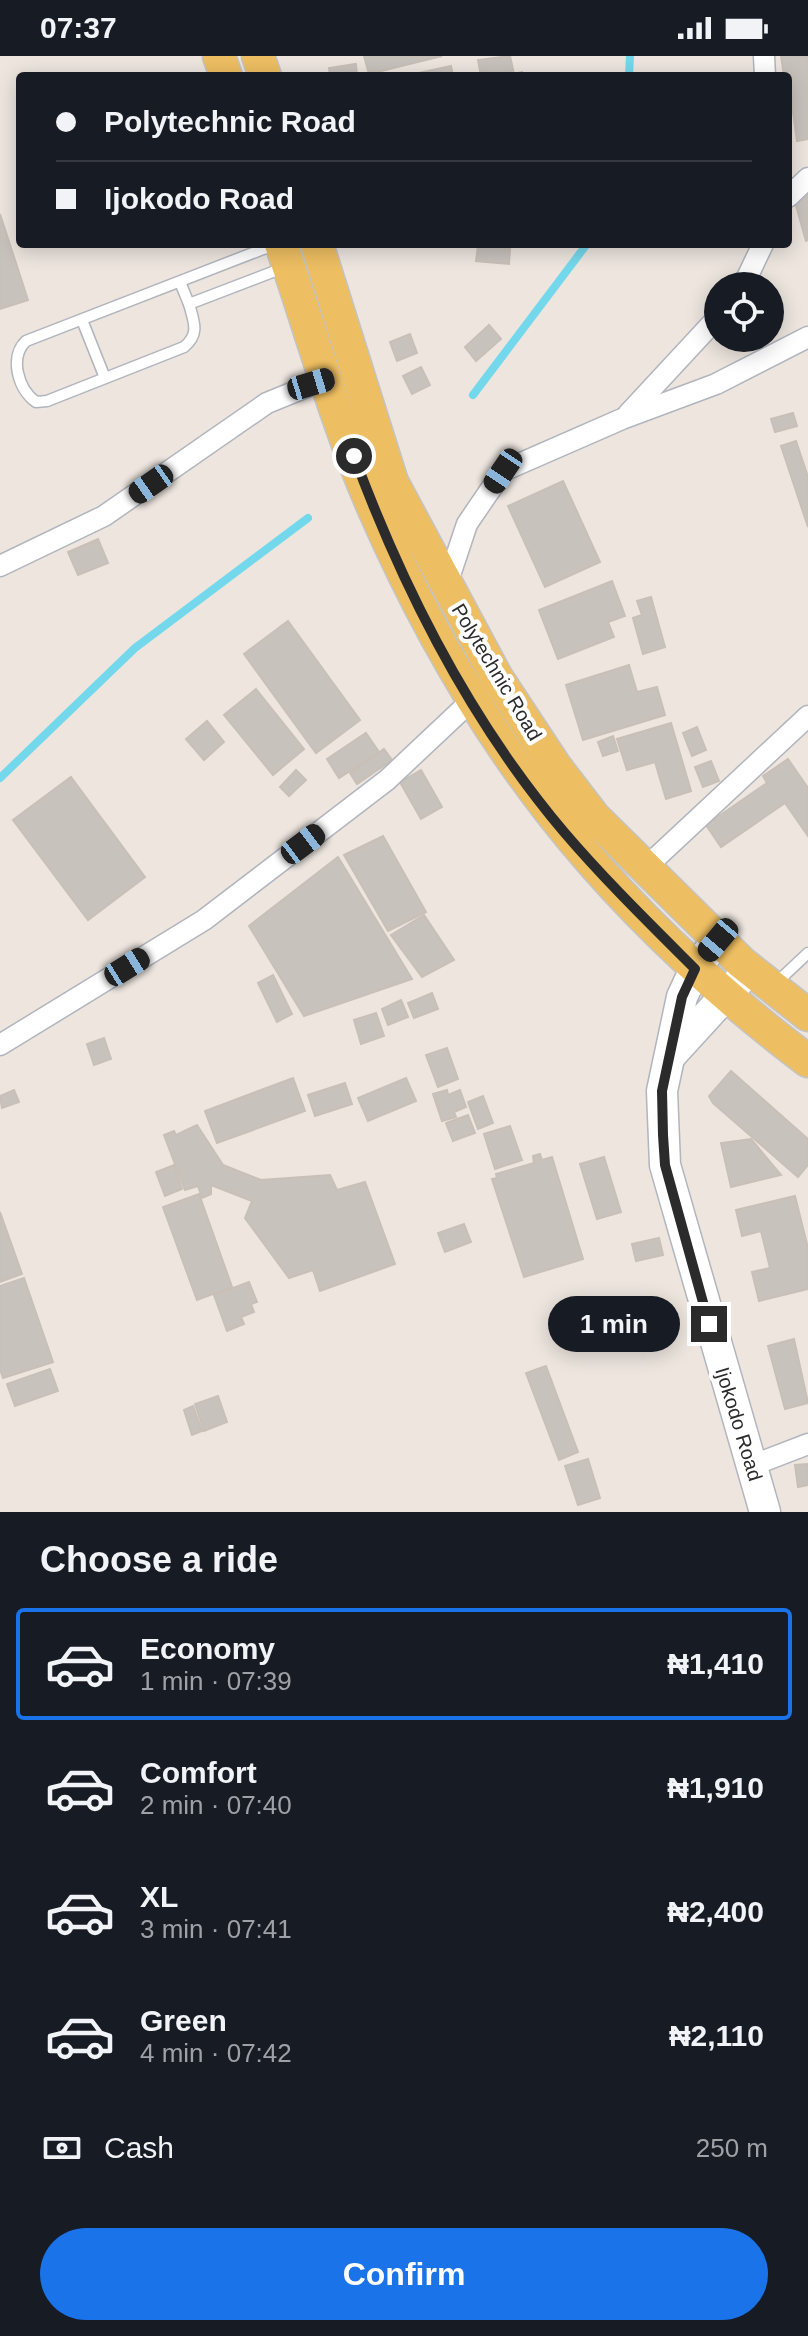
<!DOCTYPE html>
<html lang="en">
<head>
<meta charset="utf-8">
<style>
	body { margin:0; font-family:Arial,sans-serif; background:#242831; color:#f1f3f6; height:100vh; display:flex; flex-direction:column; font-size:30px; white-space:nowrap }
	* { box-sizing:border-box; margin:0 }
	p { font-size:26px; color:#9ea1a6 }
	.icon { flex:none; width:44px; height:44px; fill:none; stroke:currentColor; stroke-width:2; stroke-linecap:round; stroke-linejoin:round }
	.map { position:relative; height:1456px; overflow:hidden }
	.panel { display:flex; flex-direction:column; background:#171b24; flex:1 }
	.panel>* { flex:none }
	.guide { position:absolute; left:16px; top:16px; width:776px; height:176px; border-radius:8px; box-shadow:0 4px 20px #0003; display:grid; align-content:center; height:176px; padding:0 40px; background:#171b24 }
	.controls { position:absolute; left:704px; top:216px; display:grid; gap:16px }
	.controls a { display:grid; place-items:center; width:80px; height:80px; border-radius:50%; background:#171b24; box-shadow:0 4px 20px #0003; font-size:40px }
	.end { position:absolute; width:36px; height:36px; margin:-18px; border:10px solid #2b2b2b; background:#fff; box-shadow:0 0 0 4px #fff }
	.from { border-radius:50% }
	.bubble { position:absolute; height:56px; border-radius:28px; background:#171b24; box-shadow:0 4px 20px #0003; font-size:26px; font-weight:700; line-height:56px; text-align:center }
	.car { position:absolute; width:24px; height:48px; margin:-24px -12px; border-radius:10px; box-shadow:0 0 6px 2px #0007; background:linear-gradient(#222 24%,#8ab4d8 0 40%,#222 0 76%,#8ab4d8 0 86%,#222 0) }
	.guide b { display:flex; align-items:center; gap:28px; height:76px; font-size:30px }
	.guide b+b { border-top:2px solid #363941 }
	.guide i { width:20px; height:20px; background:#f1f3f6 }
	ul { padding:0; list-style:none }
	li { display:flex; align-items:center; gap:24px; height:112px; margin:0 16px 12px; padding:0 24px; border:4px solid transparent; border-radius:8px }
	li div { flex:1 }
	li b { display:block; font-size:30px }
	li em { font-style:normal; font-weight:700 }
	li.current { border-color:#1a73e8 }
	li>.icon { width:72px; height:72px; stroke-width:1.5 }
	h2 { padding:0 40px; font-size:36px; line-height:96px }
	.pay { display:flex; align-items:center; gap:20px; height:88px; padding:0 40px; font-size:30px }
	.pay p { margin-inline-start:auto }
	.primary-button { display:flex; gap:16px; margin-top:auto; padding:16px 40px }
	.primary-button a { flex:1; height:92px; border-radius:48px; background:#1a73e8; color:#fff; font-size:32px; font-weight:700; line-height:92px; text-align:center }
	.status { display:flex; justify-content:space-between; align-items:center; height:56px; padding:0 40px; background:#171b24; direction:ltr }
	.status svg { height:22px; fill:currentColor }
	.map>svg:first-child { display:block }
	.lines { fill:none; stroke-linecap:round; stroke-linejoin:round }
	.stream { stroke:#74d8ec; stroke-width:8 }
	.building { fill:#c8c2bd; stroke:#c8c0b7; stroke-width:2 }
	.lane-casing { stroke:#b1b5be; stroke-width:13 }
	.street-casing { stroke:#b1b5be; stroke-width:23 }
	.secondary-casing { stroke:#b1b5be; stroke-width:33 }
	.primary-casing { stroke:#c4c4c4; stroke-width:35 }
	.lane { stroke:#fff; stroke-width:10 }
	.street { stroke:#fff; stroke-width:20 }
	.secondary { stroke:#fff; stroke-width:30 }
	.primary { stroke:#edbe62; stroke-width:32 }
	.route { stroke:#2b2b2b; stroke-width:10 }
	.labels { text-anchor:middle; stroke-width:8; stroke-linejoin:round; paint-order:stroke }
	.street-label { font-size:20px; fill:#2b2b2b; stroke:#fff }
</style>
</head>
<body>
<div class="status"><b>07:37</b><svg viewBox="0 0 49 12"><path d="M0 12V9h3v3zM5 12V6h3v6zM10 12V3h3v9zM15 12V0h3v12zM26 1h20v11H26zM47 4h2v5h-2z"/></svg></div>
<div class="map">
<svg width="808" height="1456" viewBox="0 0 808 1456">
	<rect width="100%" height="100%" fill="#ede5de"/>
	<g class="lines">
		<g class="stream">
			<polyline points="629,20 630,0"/>
			<polyline points="473,339 587,188"/>
			<polyline points="0,722 135,592 308,462"/>
		</g>
	</g>
	<g class="building">
		<polygon points="364,0 442,0 369,18"/>
		<polygon points="510,0 514,18 522,16 523,20 481,20 478,4"/>
		<polygon points="781,0 808,0 808,83 797,85 788,20 784,20"/>
		<polygon points="356,8 357,20 330,20 329,12"/>
		<polygon points="451,10 453,20 405,20"/>
		<polygon points="808,134 808,184 806,185 793,139"/>
		<polygon points="0,158 28,244 0,253"/>
		<polygon points="478,190 510,193 509,208 476,205"/>
		<polygon points="489,269 501,283 476,305 465,291"/>
		<polygon points="410,278 417,297 397,305 390,286"/>
		<polygon points="421,311 430,329 412,338 403,320"/>
		<polygon points="793,357 797,370 775,376 771,363"/>
		<polygon points="796,385 808,421 808,471 781,390"/>
		<polygon points="563,425 600,506 545,531 508,450"/>
		<polygon points="98,483 108,507 78,519 68,496"/>
		<polygon points="612,525 625,560 608,566 614,581 558,603 539,554"/>
		<polygon points="651,541 665,591 643,598 633,562 642,559 637,545"/>
		<polygon points="288,565 360,664 316,697 244,598"/>
		<polygon points="629,609 637,636 657,631 665,659 583,684 566,629"/>
		<polygon points="256,633 304,693 273,719 224,659"/>
		<polygon points="207,665 224,686 204,704 186,683"/>
		<polygon points="671,667 691,735 666,743 655,706 627,714 617,683"/>
		<polygon points="697,671 706,694 692,700 683,677"/>
		<polygon points="366,677 379,696 339,722 327,703"/>
		<polygon points="613,680 618,695 603,700 598,686"/>
		<polygon points="384,693 392,704 357,728 350,717"/>
		<polygon points="788,703 808,732 808,780 785,747 721,791 706,769 767,727 763,720"/>
		<polygon points="711,705 719,725 703,731 695,711"/>
		<polygon points="296,714 306,724 289,740 280,731"/>
		<polygon points="421,714 442,751 421,763 400,726"/>
		<polygon points="71,721 145,821 88,864 13,764"/>
		<polygon points="383,780 426,856 388,875 344,799"/>
		<polygon points="338,801 412,923 304,960 249,870"/>
		<polygon points="424,859 454,904 422,921 391,879"/>
		<polygon points="273,919 292,958 277,966 258,927"/>
		<polygon points="432,937 438,953 414,962 408,947"/>
		<polygon points="401,944 408,961 388,969 382,953"/>
		<polygon points="376,957 384,980 361,988 354,964"/>
		<polygon points="104,982 111,1003 94,1009 87,988"/>
		<polygon points="447,992 458,1023 438,1031 426,999"/>
		<polygon points="731,1015 808,1083 808,1109 798,1121 713,1047 709,1040"/>
		<polygon points="293,1022 305,1055 217,1087 205,1055"/>
		<polygon points="406,1022 416,1045 368,1065 358,1042"/>
		<polygon points="345,1027 352,1048 315,1060 308,1039"/>
		<polygon points="14,1034 19,1046 2,1052 0,1040"/>
		<polygon points="447,1034 448,1039 460,1034 466,1051 454,1056 456,1061 442,1065 433,1038"/>
		<polygon points="483,1040 493,1067 478,1073 468,1046"/>
		<polygon points="468,1059 475,1077 453,1085 446,1067"/>
		<polygon points="197,1069 223,1109 261,1124 330,1119 337,1134 365,1126 395,1208 320,1235 313,1214 289,1222 245,1162 252,1145 211,1129 211,1138 202,1142 198,1130 185,1134 164,1079 174,1075 176,1079"/>
		<polygon points="510,1070 522,1104 495,1113 484,1078"/>
		<polygon points="751,1083 781,1119 731,1131 721,1087"/>
		<polygon points="540,1098 542,1104 552,1101 583,1203 524,1221 492,1123 497,1122 496,1118 534,1107 533,1100"/>
		<polygon points="604,1101 621,1156 597,1163 580,1108"/>
		<polygon points="174,1109 182,1133 165,1140 156,1116"/>
		<polygon points="199,1138 232,1231 197,1244 163,1151"/>
		<polygon points="795,1140 808,1192 808,1233 759,1245 752,1216 770,1212 761,1175 742,1180 736,1154"/>
		<polygon points="0,1156 22,1218 0,1226"/>
		<polygon points="464,1168 471,1186 445,1196 438,1177"/>
		<polygon points="659,1182 663,1199 636,1205 632,1188"/>
		<polygon points="24,1222 53,1306 3,1322 0,1313 0,1230"/>
		<polygon points="249,1226 257,1246 251,1248 254,1256 241,1261 244,1268 227,1275 214,1239"/>
		<polygon points="794,1283 808,1347 785,1353 768,1290"/>
		<polygon points="546,1310 578,1396 559,1404 526,1317"/>
		<polygon points="50,1313 58,1335 15,1350 7,1328"/>
		<polygon points="218,1340 227,1366 204,1375 195,1348"/>
		<polygon points="193,1350 202,1375 192,1379 184,1354"/>
		<polygon points="588,1403 600,1442 578,1449 565,1410"/>
		<polygon points="808,1408 808,1429 798,1431 795,1409"/>
	</g>
	<g class="lines">
		<defs>
			<g id="lane">
				<path d="M 276,188 L 26,285 C 9,301 18,333 36,346 L 47,345 L 184,291 C 200,278 194,266 189,248 L 283,212"/>
				<polyline points="180,226 189,248"/>
				<polyline points="82,264 105,322"/>
				<polyline points="774,929 808,897"/>
			</g>
			<g id="street">
				<polyline points="764,0 765,20"/>
				<polyline points="788,141 808,122"/>
				<polyline points="743,230 763,188"/>
				<polyline points="628,358 718,261"/>
				<polyline points="0,510 104,460 267,347 326,323"/>
				<polyline points="446,531 467,468 503,415 622,363 716,328 808,281"/>
				<polyline points="644,813 808,660"/>
				<polyline points="0,989 204,864 387,724 471,645"/>
				<polyline points="751,1410 808,1388"/>
			</g>
			<g id="secondary">
				<polyline points="718,884 695,913 682,941 662,1035 665,1109 765,1456"/>
				<polyline points="671,999 749,914"/>
			</g>
			<g id="primary">
				<polyline points="219,0 226,20"/>
				<polyline points="258,0 265,20"/>
				<path d="M 281,188 C 311,275 336,366 373,451 C 475,685 604,851 808,1005"/>
				<polyline points="317,188 392,426 497,622 555,710 594,761 742,907 808,959"/>
			</g>
		</defs>
		<use href="#lane" class="lane-casing"/>
		<use href="#street" class="street-casing"/>
		<use href="#secondary" class="secondary-casing"/>
		<use href="#primary" class="primary-casing"/>
		<use href="#lane" class="lane"/>
		<use href="#street" class="street"/>
		<use href="#secondary" class="secondary"/>
		<use href="#primary" class="primary"/>
	</g>
	<g class="lines">
		<path class="route" d="M 354,400 C 404,535 471,666 564,776 C 605,824 650,868 695,913 L 682,941 L 662,1035 L 663,1079 L 665,1109 L 709,1268"/>
	</g>
	<g class="labels">
		<g class="street-label">
			<text transform="translate(497 616) rotate(59)" y="7">Polytechnic Road</text>
			<text transform="translate(739 1368) rotate(73)" y="7">Ijokodo Road</text>
		</g>
	</g>
</svg>
<div class="controls">
<a><svg class="icon" aria-label="locate" viewBox="0 0 24 24"><circle cx="12" cy="12" r="6"/><path d="M12 2v4M12 18v4M2 12h4M18 12h4"/></svg></a>
</div>
<i class="end from" style="left:354px;top:400px"></i>
<i class="end" style="left:709px;top:1268px"></i>
<div class="bubble" style="left:548px;top:1240px;width:132px">1 min</div>
<i class="car" style="left:311px;top:328px;rotate:73deg"></i>
<i class="car" style="left:503px;top:415px;rotate:214deg"></i>
<i class="car" style="left:151px;top:428px;rotate:235deg"></i>
<i class="car" style="left:303px;top:788px;rotate:53deg"></i>
<i class="car" style="left:718px;top:884px;rotate:220deg"></i>
<i class="car" style="left:127px;top:911px;rotate:58deg"></i>
<div class="guide">
<b><i class="from"></i>Polytechnic Road</b>
<b><i></i>Ijokodo Road</b>
</div>
</div>
<section class="panel">
<h2>Choose a ride</h2>
<ul>
<li class="current"><svg class="icon" aria-label="car" viewBox="0 0 24 24"><path d="M5 17H2v-5l4-1 3-4h7l3 4 3 1v5h-3M9 17h6M6 11h13"/><circle cx="7" cy="17" r="2"/><circle cx="17" cy="17" r="2"/></svg><div><b>Economy</b><p>1 min · 07:39</p></div><em>₦1,410</em></li>
<li><svg class="icon" aria-label="car" viewBox="0 0 24 24"><path d="M5 17H2v-5l4-1 3-4h7l3 4 3 1v5h-3M9 17h6M6 11h13"/><circle cx="7" cy="17" r="2"/><circle cx="17" cy="17" r="2"/></svg><div><b>Comfort</b><p>2 min · 07:40</p></div><em>₦1,910</em></li>
<li><svg class="icon" aria-label="car" viewBox="0 0 24 24"><path d="M5 17H2v-5l4-1 3-4h7l3 4 3 1v5h-3M9 17h6M6 11h13"/><circle cx="7" cy="17" r="2"/><circle cx="17" cy="17" r="2"/></svg><div><b>XL</b><p>3 min · 07:41</p></div><em>₦2,400</em></li>
<li><svg class="icon" aria-label="car" viewBox="0 0 24 24"><path d="M5 17H2v-5l4-1 3-4h7l3 4 3 1v5h-3M9 17h6M6 11h13"/><circle cx="7" cy="17" r="2"/><circle cx="17" cy="17" r="2"/></svg><div><b>Green</b><p>4 min · 07:42</p></div><em>₦2,110</em></li>
</ul>
<div class="pay"><svg class="icon" aria-label="cash" viewBox="0 0 24 24"><path d="M3 7h18v10H3z"/><circle cx="12" cy="12" r="2"/></svg>Cash<p>250 m</p></div>
<div class="primary-button"><a>Confirm</a></div>
</section>
</body>
</html>
